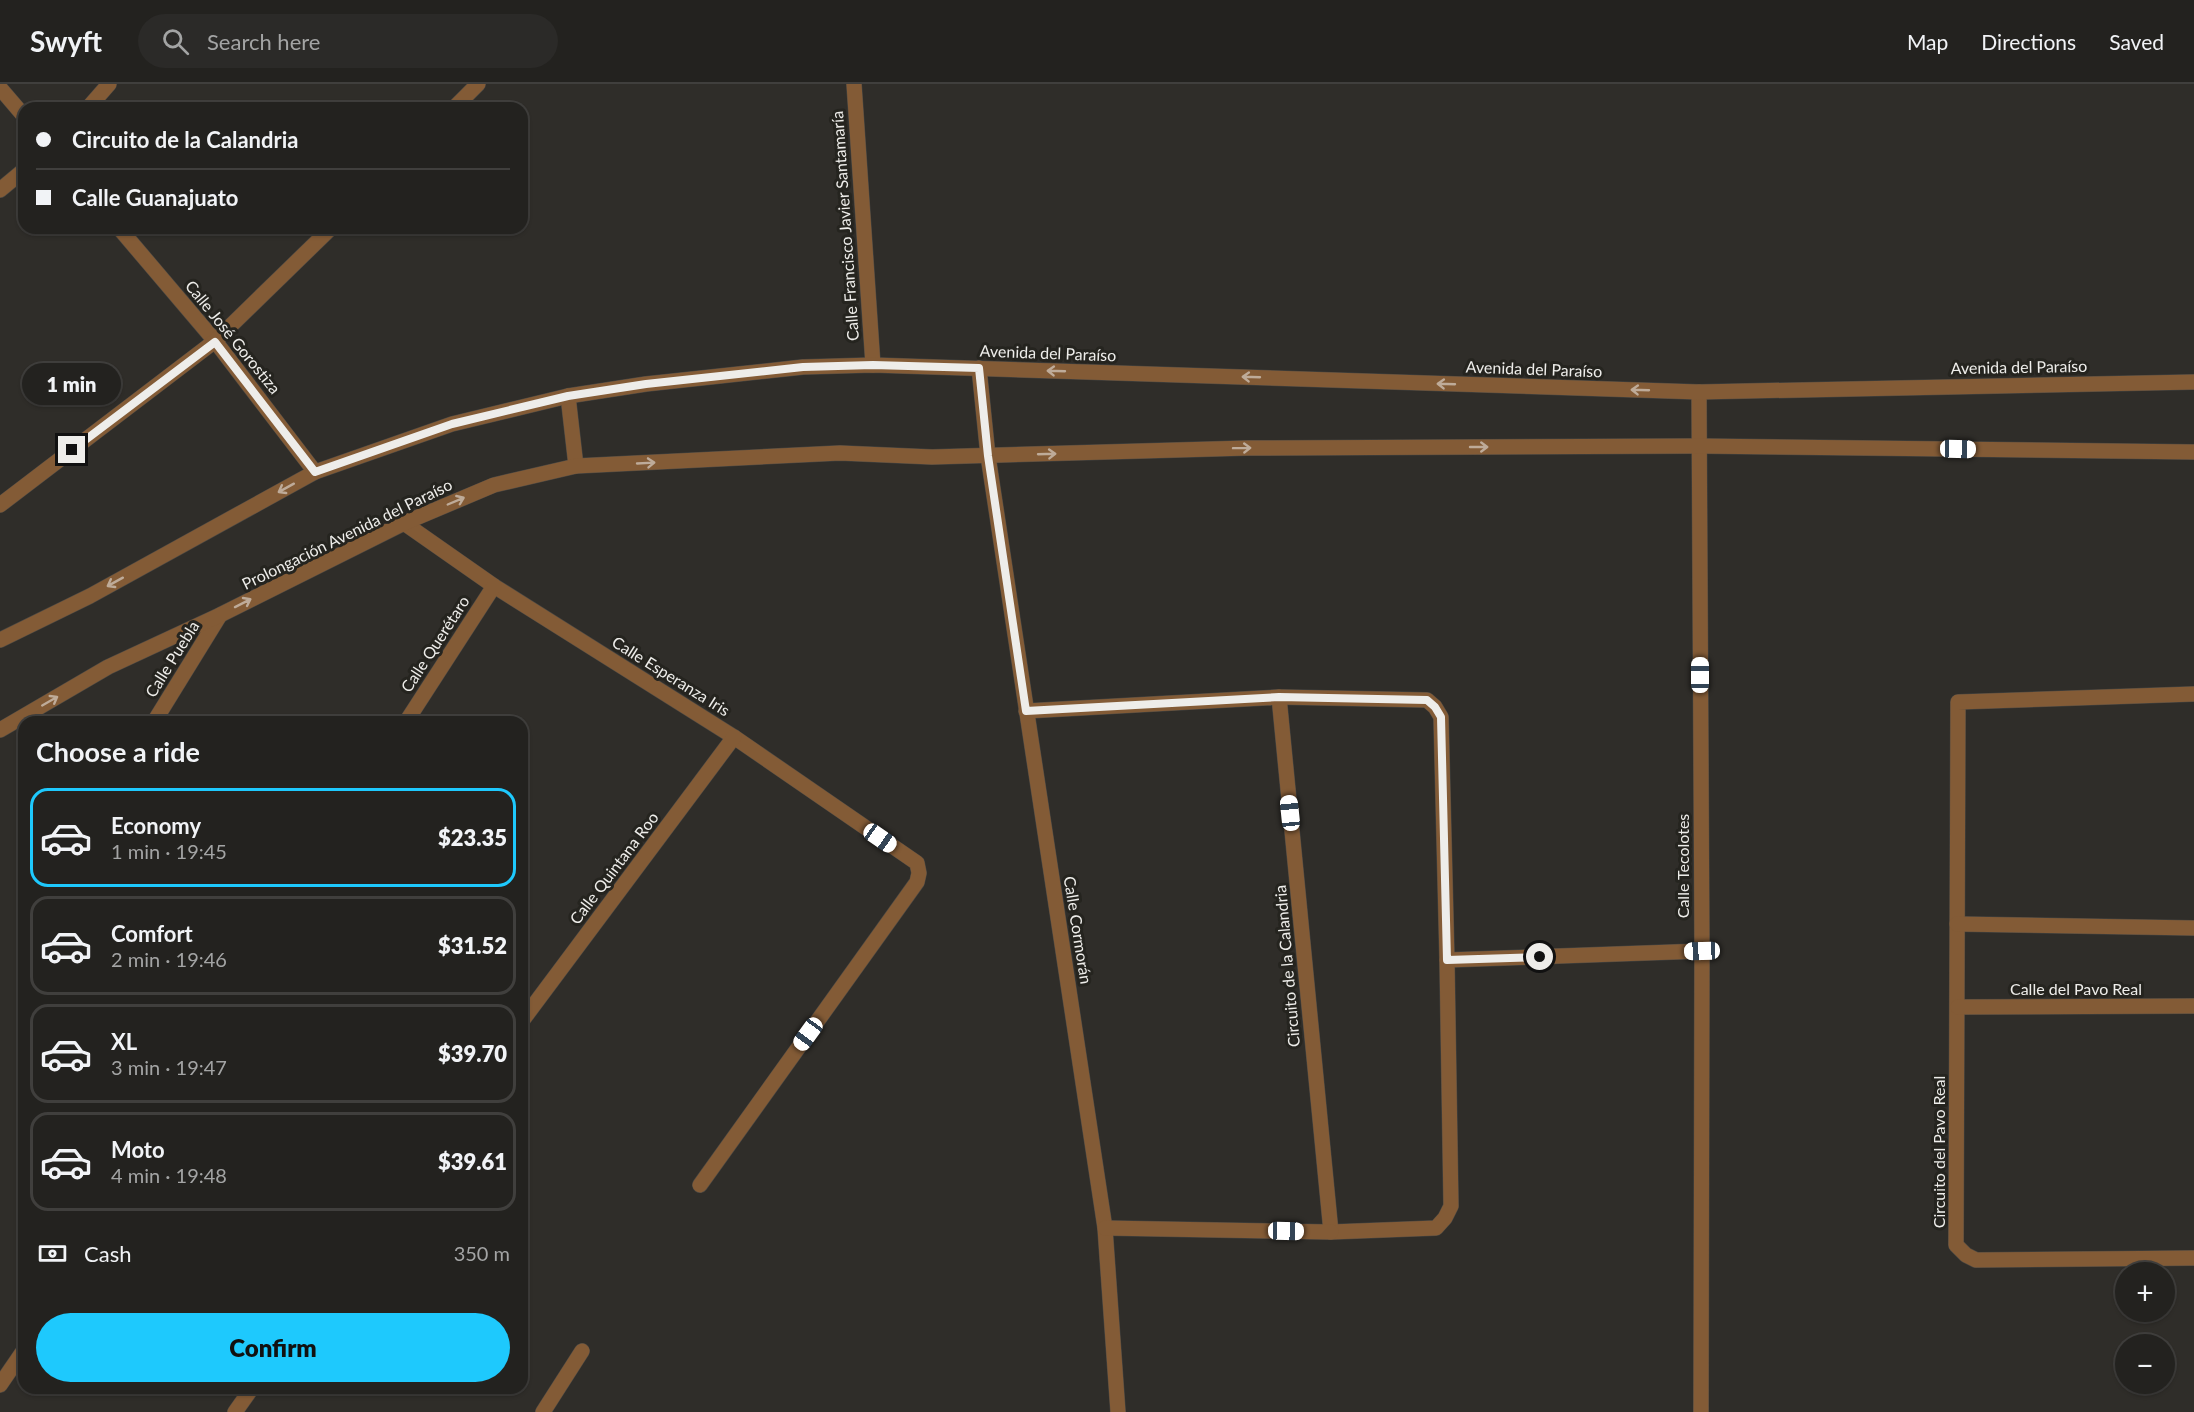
<!DOCTYPE html>
<html lang="en">
<head>
<meta charset="utf-8">
<style>
	body { margin:0; font-family:Lato,sans-serif; background:#2b2a28; color:#f1f3f6; height:100vh; display:flex; flex-direction:column; font-size:22px; white-space:nowrap }
	* { box-sizing:border-box; margin:0 }
	p { font-size:20px; color:#a3a4a4 }
	.icon { flex:none; width:33px; height:33px; fill:none; stroke:currentColor; stroke-width:2; stroke-linecap:round; stroke-linejoin:round }
	.map { position:relative; flex:1; overflow:hidden }
	.sheet { position:absolute; left:18px; top:632px; width:510px; height:678px; display:flex; flex-direction:column; background:#23221f; border-radius:18px; box-shadow:0 2px 4px #0004,0 0 0 2px #403f3d }
	.sheet>* { flex:none }
	.top-card { position:absolute; left:18px; top:18px; width:510px; height:132px; border-radius:18px; box-shadow:0 2px 4px #0004,0 0 0 2px #403f3d; display:grid; align-content:center; height:132px; padding:0 18px; background:#23221f }
	.fabs { position:absolute; left:2115px; top:1178px; display:grid; gap:12px }
	.fabs a { display:grid; place-items:center; width:60px; height:60px; border-radius:50%; background:#23221f; box-shadow:0 2px 4px #0004,0 0 0 2px #403f3d; font-size:30px }
	.end { position:absolute; width:27px; height:27px; margin:-14px; border:8px solid #eeedea; background:#111; box-shadow:0 0 0 3px #111 }
	.from { border-radius:50% }
	.bubble { position:absolute; height:42px; border-radius:21px; background:#23221f; box-shadow:0 2px 4px #0004,0 0 0 2px #403f3d; font-size:20px; font-weight:800; line-height:42px; text-align:center }
	.car { position:absolute; width:18px; height:36px; margin:-18px -9px; border-radius:8px; box-shadow:0 0 4px 2px #0007; background:linear-gradient(#fff 24%,#345 0 40%,#fff 0 76%,#345 0 86%,#fff 0) }
	.top-card b { display:flex; align-items:center; gap:21px; height:57px; font-size:22px }
	.top-card b+b { border-top:2px solid #403f3d }
	.top-card i { width:15px; height:15px; background:#f1f3f6 }
	ul { padding:0; list-style:none }
	li { display:flex; align-items:center; gap:18px; height:99px; margin:0 12px 9px; padding:0 6px; border:3px solid #403f3d; border-radius:18px }
	li div { flex:1 }
	li b { display:block; font-size:22px }
	li em { font-style:normal; font-weight:800 }
	li.selected { border-color:#1ec9fd }
	li>.icon { width:54px; height:54px; stroke-width:1.5 }
	h2 { padding:0 18px; font-size:27px; line-height:72px }
	.pay { display:flex; align-items:center; gap:15px; height:66px; padding:0 18px; font-size:22px }
	.pay p { margin-inline-start:auto }
	.button { display:flex; gap:12px; margin-top:auto; padding:12px 18px }
	.button a { flex:1; height:69px; border-radius:36px; background:#1ec9fd; color:#111; font-size:24px; font-weight:800; line-height:69px; text-align:center }
	header { display:flex; align-items:center; gap:36px; box-sizing:border-box; height:84px; padding:0 30px; background:#23221f; border-bottom:2px solid #403f3d }
	header strong { font-size:28px }
	nav { display:flex; gap:33px; margin-inline-start:auto; font-size:21px }
	.search { width:420px; height:54px; background:#2b2a28; display:flex; align-items:center; gap:15px; box-sizing:border-box; padding:0 21px; border-radius:33px; color:#a3a4a4; font-size:22px }
	.map>svg:first-child { display:block }
	.lines { fill:none; stroke-linecap:round; stroke-linejoin:round }
	.minor-casing { stroke:#4a4844; stroke-width:16 }
	.minor { stroke:#835b36; stroke-width:15 }
	.oneway { stroke:#beab99 }
	.route { stroke:#eeedea; stroke-width:8 }
	.labels { text-anchor:middle; stroke-width:6; stroke-linejoin:round; paint-order:stroke }
	.street-label { font-size:16px; fill:#eeedea; stroke:#25241f }
</style>
</head>
<body>
<header>
<strong>Swyft</strong>
<div class="search"><svg class="icon" aria-label="search" viewBox="0 0 24 24"><circle cx="10" cy="10" r="6"/><path d="M15 15l6 6"/></svg>Search here</div>
<nav><a>Map</a><a>Directions</a><a>Saved</a></nav>
</header>
<div class="map">
<svg width="2194" height="1328" viewBox="0 0 2194 1328">
	<rect width="100%" height="100%" fill="#2f2d29"/>
	<g class="lines">
		<defs>
			<g id="minor">
				<polyline points="854,0 873,281"/>
				<polyline points="0,4 24,32"/>
				<polyline points="88,24 109,0"/>
				<polyline points="454,24 478,0"/>
				<polyline points="0,106 24,86"/>
				<polyline points="119,144 215,257 315,388"/>
				<polyline points="979,284 988,372 1105,1144 1118,1328"/>
				<polyline points="1699,308 1702,867 1701,1328"/>
				<polyline points="568,312 576,382"/>
				<polyline points="0,421 215,257 331,144"/>
				<polyline points="404,439 494,502 734,653 917,779 919,789 917,798 700,1101"/>
				<polyline points="0,556 90,512 315,388 452,340 568,312 646,300 803,283 873,281 1699,308 2194,298"/>
				<polyline points="2194,610 1958,618 1956,1161 1966,1171 1976,1176 2194,1174"/>
				<polyline points="1279,613 1427,616 1435,623 1441,633 1447,876 1702,867"/>
				<polyline points="1026,627 1279,613 1331,1148 1436,1144 1445,1134 1451,1122 1447,876"/>
				<polyline points="154,638 220,531"/>
				<polyline points="406,638 494,502"/>
				<polyline points="0,646 108,583 220,531 404,439 494,401 576,382 840,369 932,373 1248,364 1699,362 2194,368"/>
				<polyline points="1957,840 2194,844"/>
				<polyline points="1958,923 2194,922"/>
				<polyline points="522,937 734,653"/>
				<polyline points="1105,1144 1331,1148"/>
				<polyline points="0,1301 24,1266"/>
				<polyline points="235,1328 252,1304"/>
				<polyline points="543,1328 582,1267"/>
			</g>
		</defs>
		<use href="#minor" class="minor-casing"/>
		<use href="#minor" class="minor"/>
	</g>
	<defs><path id="oneway-shaft" d="M-6 0H5M1.5-3L5.5 0L1.5 3" fill="none" stroke-width="1.6" stroke-linecap="round" stroke-linejoin="round" transform="scale(1.5)"/></defs>
	<g class="oneway">
		<use href="#oneway-shaft" transform="translate(1056 287) rotate(-178)"/>
		<use href="#oneway-shaft" transform="translate(1251 293) rotate(-178)"/>
		<use href="#oneway-shaft" transform="translate(1446 300) rotate(-178)"/>
		<use href="#oneway-shaft" transform="translate(1640 306) rotate(-178)"/>
		<use href="#oneway-shaft" transform="translate(1479 363)"/>
		<use href="#oneway-shaft" transform="translate(1242 364) rotate(-1)"/>
		<use href="#oneway-shaft" transform="translate(1047 370) rotate(-2)"/>
		<use href="#oneway-shaft" transform="translate(646 379) rotate(-3)"/>
		<use href="#oneway-shaft" transform="translate(286 404) rotate(151)"/>
		<use href="#oneway-shaft" transform="translate(456 417) rotate(-23)"/>
		<use href="#oneway-shaft" transform="translate(115 498) rotate(151)"/>
		<use href="#oneway-shaft" transform="translate(243 519) rotate(-27)"/>
		<use href="#oneway-shaft" transform="translate(50 617) rotate(-30)"/>
	</g>
	<g class="lines">
		<polyline class="route" points="72,366 215,258 315,388 452,340 568,312 646,300 803,283 873,281 979,284 988,372 1026,627 1279,613 1427,616 1435,623 1441,633 1447,876 1540,873"/>
	</g>
	<g class="labels">
		<g class="street-label">
			<text transform="translate(845 142) rotate(-94)" y="6">Calle Francisco Javier Santamaría</text>
			<text transform="translate(233 253) rotate(51)" y="6">Calle José Gorostiza</text>
			<text transform="translate(1048 269) rotate(2)" y="6">Avenida del Paraíso</text>
			<text transform="translate(2019 283) rotate(-1)" y="6">Avenida del Paraíso</text>
			<text transform="translate(1534 285) rotate(2)" y="6">Avenida del Paraíso</text>
			<text transform="translate(347 450) rotate(-26)" y="6">Prolongación Avenida del Paraíso</text>
			<text transform="translate(435 560) rotate(-57)" y="6">Calle Querétaro</text>
			<text transform="translate(172 575) rotate(-58)" y="6">Calle Puebla</text>
			<text transform="translate(671 592) rotate(32)" y="6">Calle Esperanza Iris</text>
			<text transform="translate(1683 782) rotate(-90)" y="6">Calle Tecolotes</text>
			<text transform="translate(614 784) rotate(-53)" y="6">Calle Quintana Roo</text>
			<text transform="translate(1078 846) rotate(81)" y="6">Calle Cormorán</text>
			<text transform="translate(1287 882) rotate(-95)" y="6">Circuito de la Calandria</text>
			<text x="2076" y="911">Calle del Pavo Real</text>
			<text transform="translate(1939 1068) rotate(-90)" y="6">Circuito del Pavo Real</text>
		</g>
	</g>
</svg>
<div class="fabs">
<a>+</a>
<a>−</a>
</div>
<i class="end from" style="left:1540px;top:873px"></i>
<i class="end" style="left:72px;top:366px"></i>
<div class="bubble" style="left:22px;top:279px;width:99px">1 min</div>
<i class="car" style="left:1958px;top:365px;rotate:91deg"></i>
<i class="car" style="left:1700px;top:591px;rotate:0deg"></i>
<i class="car" style="left:1290px;top:729px;rotate:354deg"></i>
<i class="car" style="left:880px;top:754px;rotate:125deg"></i>
<i class="car" style="left:1702px;top:867px;rotate:268deg"></i>
<i class="car" style="left:808px;top:950px;rotate:216deg"></i>
<i class="car" style="left:1286px;top:1147px;rotate:91deg"></i>
<div class="top-card">
<b><i class="from"></i>Circuito de la Calandria</b>
<b><i></i>Calle Guanajuato</b>
</div>
<section class="sheet">
<h2>Choose a ride</h2>
<ul>
<li class="selected"><svg class="icon" aria-label="car" viewBox="0 0 24 24"><path d="M5 17H2v-5l4-1 3-4h7l3 4 3 1v5h-3M9 17h6M6 11h13"/><circle cx="7" cy="17" r="2"/><circle cx="17" cy="17" r="2"/></svg><div><b>Economy</b><p>1 min · 19:45</p></div><em>$23.35</em></li>
<li><svg class="icon" aria-label="car" viewBox="0 0 24 24"><path d="M5 17H2v-5l4-1 3-4h7l3 4 3 1v5h-3M9 17h6M6 11h13"/><circle cx="7" cy="17" r="2"/><circle cx="17" cy="17" r="2"/></svg><div><b>Comfort</b><p>2 min · 19:46</p></div><em>$31.52</em></li>
<li><svg class="icon" aria-label="car" viewBox="0 0 24 24"><path d="M5 17H2v-5l4-1 3-4h7l3 4 3 1v5h-3M9 17h6M6 11h13"/><circle cx="7" cy="17" r="2"/><circle cx="17" cy="17" r="2"/></svg><div><b>XL</b><p>3 min · 19:47</p></div><em>$39.70</em></li>
<li><svg class="icon" aria-label="car" viewBox="0 0 24 24"><path d="M5 17H2v-5l4-1 3-4h7l3 4 3 1v5h-3M9 17h6M6 11h13"/><circle cx="7" cy="17" r="2"/><circle cx="17" cy="17" r="2"/></svg><div><b>Moto</b><p>4 min · 19:48</p></div><em>$39.61</em></li>
</ul>
<div class="pay"><svg class="icon" aria-label="cash" viewBox="0 0 24 24"><path d="M3 7h18v10H3z"/><circle cx="12" cy="12" r="2"/></svg>Cash<p>350 m</p></div>
<div class="button"><a>Confirm</a></div>
</section>
</div>
</body>
</html>
